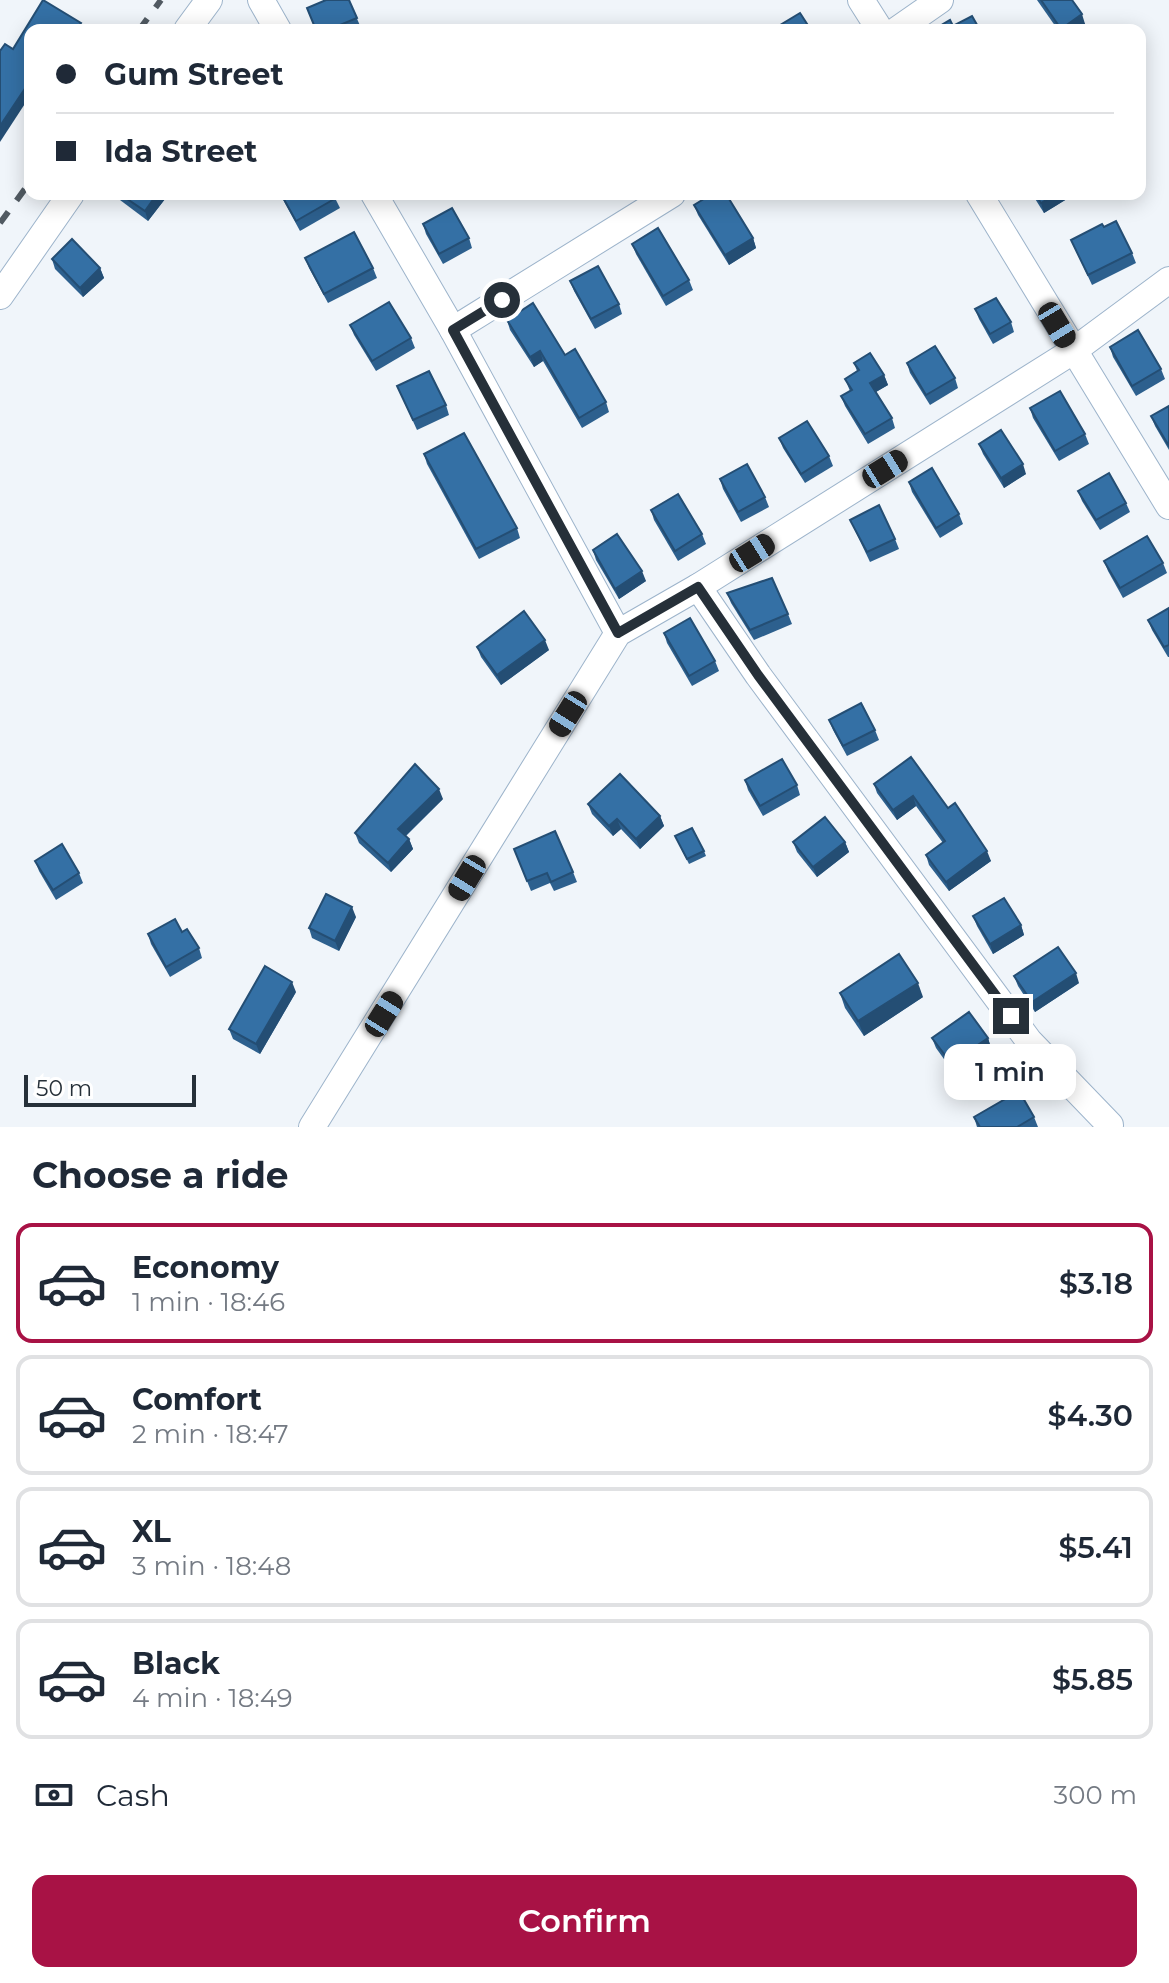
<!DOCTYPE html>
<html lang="en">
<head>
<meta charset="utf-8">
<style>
	body { margin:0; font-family:Montserrat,sans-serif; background:#f6f6f7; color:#1f2937; height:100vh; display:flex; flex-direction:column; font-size:30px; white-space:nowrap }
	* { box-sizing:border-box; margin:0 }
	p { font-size:26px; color:#747a83 }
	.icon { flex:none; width:44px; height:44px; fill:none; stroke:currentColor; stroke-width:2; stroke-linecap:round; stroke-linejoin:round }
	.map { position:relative; height:1127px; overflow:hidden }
	.drawer { display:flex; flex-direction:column; background:#fff; flex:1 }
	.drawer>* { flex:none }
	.top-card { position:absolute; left:24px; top:24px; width:1122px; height:176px; border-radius:16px; box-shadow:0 4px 20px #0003; display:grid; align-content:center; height:176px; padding:0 32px; background:#fff }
	.scale { position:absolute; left:24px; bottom:20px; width:172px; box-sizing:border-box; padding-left:8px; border:4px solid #263039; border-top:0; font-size:22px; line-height:28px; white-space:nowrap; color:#263039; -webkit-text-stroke:6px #fff; paint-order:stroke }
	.end { position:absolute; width:36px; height:36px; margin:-18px; border:10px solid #263039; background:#fff; box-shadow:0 0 0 4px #fff }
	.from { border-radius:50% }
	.bubble { position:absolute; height:56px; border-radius:16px; background:#fff; box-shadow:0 4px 20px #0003; font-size:26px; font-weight:600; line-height:56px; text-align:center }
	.car { position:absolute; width:24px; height:48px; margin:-24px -12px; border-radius:10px; box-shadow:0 0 6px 2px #0007; background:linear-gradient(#222 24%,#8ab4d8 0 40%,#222 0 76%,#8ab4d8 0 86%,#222 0) }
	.top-card b { display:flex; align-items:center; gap:28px; height:76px; font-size:30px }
	.top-card b+b { border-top:2px solid #e0e1e3 }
	.top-card i { width:20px; height:20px; background:#1f2937 }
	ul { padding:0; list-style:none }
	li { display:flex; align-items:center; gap:24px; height:120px; margin:0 16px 12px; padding:0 16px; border:4px solid #e0e1e3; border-radius:16px }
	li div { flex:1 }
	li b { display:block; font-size:30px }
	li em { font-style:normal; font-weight:600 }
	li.current { border-color:#a81245 }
	li>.icon { width:72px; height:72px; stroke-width:1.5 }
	h2 { padding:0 32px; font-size:36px; line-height:96px }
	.pay { display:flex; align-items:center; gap:20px; height:88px; padding:0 32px; font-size:30px }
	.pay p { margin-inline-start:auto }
	.primary-button { display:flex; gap:16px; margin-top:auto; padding:16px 32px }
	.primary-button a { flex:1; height:92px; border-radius:16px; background:#a81245; color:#fff; font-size:32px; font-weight:600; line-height:92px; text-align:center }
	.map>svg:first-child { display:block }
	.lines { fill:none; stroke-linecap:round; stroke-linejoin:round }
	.minor-casing { stroke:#9db4cb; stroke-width:28 }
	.minor { stroke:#fff; stroke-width:26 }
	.rail { stroke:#515a62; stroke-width:6; stroke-dasharray:14 14; stroke-linecap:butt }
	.wall { fill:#2d608e }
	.shaded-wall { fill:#244e74 }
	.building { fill:#3470a5; stroke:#244e74; stroke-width:2 }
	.route { stroke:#263039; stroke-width:10 }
</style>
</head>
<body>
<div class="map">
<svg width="1169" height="1127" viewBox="0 0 1169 1127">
	<rect width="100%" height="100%" fill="#f0f5fa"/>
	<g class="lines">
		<defs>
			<g id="minor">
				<polyline points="261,0 278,30"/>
				<polyline points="861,0 880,30"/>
				<polyline points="187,30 209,0"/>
				<polyline points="897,30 940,0"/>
				<polyline points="374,194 453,330 618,633"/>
				<polyline points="979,194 1169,506"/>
				<polyline points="0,296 71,194"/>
				<polyline points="453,330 672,194"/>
				<polyline points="698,587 758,675 1029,1041 1110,1125"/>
				<polyline points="312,1127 618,633 698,587 1073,351 1169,280"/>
			</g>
		</defs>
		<use href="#minor" class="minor-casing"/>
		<use href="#minor" class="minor"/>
		<g class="rail">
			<polyline points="139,30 161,0"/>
			<polyline points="0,223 30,182"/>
		</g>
	</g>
	<g class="wall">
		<polygon points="349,0 361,28 356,30 316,30"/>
		<polygon points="1037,0 1072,0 1085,24 1077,30 1058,30"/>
		<polygon points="112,194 163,194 165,199 148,221"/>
		<polygon points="280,194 333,194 340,208 300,231"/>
		<polygon points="1032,194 1075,194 1044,213"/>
		<polygon points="694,205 753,238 756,248 729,265 698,215"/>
		<polygon points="423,224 469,238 472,248 443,264 426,234"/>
		<polygon points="1104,227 1132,253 1136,263 1092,285 1071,240"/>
		<polygon points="632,244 689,280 693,290 666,306 636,254"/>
		<polygon points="305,258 373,268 377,278 328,303 309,268"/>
		<polygon points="52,259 100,268 104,278 83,297 55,269"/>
		<polygon points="570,281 619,304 622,314 595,329 574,291"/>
		<polygon points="975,309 1011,322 1014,332 993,344 979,319"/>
		<polygon points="507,320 565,355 606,402 609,412 582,428 543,361 534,367 510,330"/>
		<polygon points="350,325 411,338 415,348 376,371 354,335"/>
		<polygon points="1110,347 1161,369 1165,379 1136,396 1113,357"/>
		<polygon points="854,363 884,375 888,385 876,392 892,418 895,428 868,444 845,406 841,396 850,391 845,379 857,371"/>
		<polygon points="907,363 955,378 958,388 930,405 910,373"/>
		<polygon points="397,386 446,405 449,415 417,430"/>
		<polygon points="1169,406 1169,450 1155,426 1151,416"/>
		<polygon points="1030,408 1085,434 1089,444 1059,461 1033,418"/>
		<polygon points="779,438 829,456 833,466 805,483 783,448"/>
		<polygon points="979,444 1026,474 1004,488 983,454"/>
		<polygon points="424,454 517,528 520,538 479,559 427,464"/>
		<polygon points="720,479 765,497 769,507 741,522 723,489"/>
		<polygon points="909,482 959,514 963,524 940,538 912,492"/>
		<polygon points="1078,491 1126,503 1130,512 1100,530 1082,501"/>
		<polygon points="651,510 702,534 706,544 678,561 654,520"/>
		<polygon points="850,520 895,539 899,549 870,562"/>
		<polygon points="593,550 646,581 619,599 596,560"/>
		<polygon points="1104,561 1163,563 1167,573 1123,598 1108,571"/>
		<polygon points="727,593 788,614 792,624 754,640 731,603"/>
		<polygon points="1169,608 1169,657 1168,657 1152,630 1148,620"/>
		<polygon points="664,633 715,661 719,671 692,686 667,643"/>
		<polygon points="477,647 549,650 501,685 481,657"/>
		<polygon points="829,720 875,730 879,740 847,756 833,730"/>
		<polygon points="745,780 797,785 800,795 763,816 748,790"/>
		<polygon points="874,784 948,808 991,861 949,891 929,865 926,855 943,843 916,806 897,820 877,793"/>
		<polygon points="443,799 406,836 409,839 413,849 391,872 359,843 355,833"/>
		<polygon points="588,804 660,816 664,826 640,849 621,829 613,836 592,814"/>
		<polygon points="675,836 704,851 706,856 689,864"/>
		<polygon points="793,842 845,842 849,852 817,877 797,852"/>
		<polygon points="514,849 573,872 577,882 554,891 550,883 531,891"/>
		<polygon points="35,861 79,873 83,883 56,900 39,871"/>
		<polygon points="973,916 1021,925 1024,935 993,954 977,926"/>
		<polygon points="356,917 339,951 312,938 309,928"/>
		<polygon points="182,932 199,948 202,958 170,977 151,944 148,934"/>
		<polygon points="1014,976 1079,983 1035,1012 1018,986"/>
		<polygon points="296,992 260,1054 233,1039 229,1029"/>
		<polygon points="840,993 923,997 864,1036 845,1008"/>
		<polygon points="932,1038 988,1038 991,1048 954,1073 936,1048"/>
		<polygon points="974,1117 1034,1117 1038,1127 977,1127"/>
	</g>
	<g class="shaded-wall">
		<polygon points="1082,14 1085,24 1077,30 1061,30 1061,29"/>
		<polygon points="30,81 30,96 0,142 0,126"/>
		<polygon points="157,194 163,194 165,199 148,221 145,211"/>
		<polygon points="1056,194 1075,194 1044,213 1041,203"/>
		<polygon points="753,238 756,248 729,265 725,255"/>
		<polygon points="100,268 104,278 83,297 80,288"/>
		<polygon points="540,351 543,361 534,367 530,357"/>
		<polygon points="884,375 888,385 874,393 870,383"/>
		<polygon points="1023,464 1026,474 1004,488 1001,478"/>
		<polygon points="642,571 646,581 619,599 615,589"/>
		<polygon points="545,640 549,650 501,685 497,675"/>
		<polygon points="439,789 443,799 402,839 398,829"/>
		<polygon points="913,796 916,806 897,820 893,810"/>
		<polygon points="660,816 664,826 640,849 636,839"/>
		<polygon points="617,819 621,829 613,836 609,826"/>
		<polygon points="409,839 413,849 391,872 388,863"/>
		<polygon points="845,842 849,852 817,877 813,867"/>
		<polygon points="987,851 991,861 949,891 946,882"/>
		<polygon points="352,907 356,917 339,951 335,941"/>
		<polygon points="1021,925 1024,935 993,954 990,944"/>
		<polygon points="1076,973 1079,983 1035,1012 1032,1002"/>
		<polygon points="292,982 296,992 260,1054 256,1044"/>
		<polygon points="918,983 923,997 864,1036 858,1021"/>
		<polygon points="988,1038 991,1048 954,1073 951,1063"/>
	</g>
	<g class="building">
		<polygon points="43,0 81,23 76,30 30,30 30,81 0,126 0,51 5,44 13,49"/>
		<polygon points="326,0 349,0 357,18 328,30 316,30 307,8"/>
		<polygon points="1041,0 1072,0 1082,14 1061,29"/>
		<polygon points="800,13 811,30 778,30 777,27"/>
		<polygon points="972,16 980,30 933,30 950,20 953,26"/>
		<polygon points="120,194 157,194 145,211"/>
		<polygon points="281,194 333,194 336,198 296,221"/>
		<polygon points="712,194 726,194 753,238 725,255 694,205"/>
		<polygon points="1035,194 1056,194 1041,203"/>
		<polygon points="452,208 469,238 439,254 423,224"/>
		<polygon points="1116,221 1132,253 1088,275 1071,240 1102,224 1104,227"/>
		<polygon points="658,228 689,280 663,296 632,244"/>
		<polygon points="354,232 373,268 324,294 305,258"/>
		<polygon points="72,239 100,268 80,288 52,259"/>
		<polygon points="598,266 619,304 591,319 570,281"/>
		<polygon points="996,298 1011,322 990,334 975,309"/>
		<polygon points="389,302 411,338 372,361 350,325"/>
		<polygon points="533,303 565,355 575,349 606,402 579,418 540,351 530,357 507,320"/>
		<polygon points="1138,330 1161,369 1132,386 1110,347"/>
		<polygon points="935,346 955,378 926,395 907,363"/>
		<polygon points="870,353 884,375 870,383 892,418 865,434 841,396 852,390 845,379 859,370 854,363"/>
		<polygon points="429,371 446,405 413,420 397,386"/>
		<polygon points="1060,391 1085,434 1055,451 1030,408"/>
		<polygon points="1169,406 1169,446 1151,416"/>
		<polygon points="807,421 829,456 801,474 779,438"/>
		<polygon points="1001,430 1023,464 1001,478 979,444"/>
		<polygon points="464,433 517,528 476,549 424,454"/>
		<polygon points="747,464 765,497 738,512 720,479"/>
		<polygon points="932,468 959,514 936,528 909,482"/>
		<polygon points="1109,473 1126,503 1096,520 1078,491"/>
		<polygon points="678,494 702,534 675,551 651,510"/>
		<polygon points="879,505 895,539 867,552 850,520"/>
		<polygon points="617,534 642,571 615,589 593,550"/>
		<polygon points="1147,536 1163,563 1120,588 1104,561"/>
		<polygon points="772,578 788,614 750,630 727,593"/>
		<polygon points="1169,608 1169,645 1164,647 1148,620"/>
		<polygon points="524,611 545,640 497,675 477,647"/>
		<polygon points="690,618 715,661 689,676 664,633"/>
		<polygon points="861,703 875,730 843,746 829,720"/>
		<polygon points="911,757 948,808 955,803 987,851 946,882 926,855 945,841 913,796 893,810 874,784"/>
		<polygon points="782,759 797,785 760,806 745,780"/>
		<polygon points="415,764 439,789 398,829 409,839 388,863 355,833"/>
		<polygon points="620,774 660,816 636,839 617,819 609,826 588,804"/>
		<polygon points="825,817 845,842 813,867 793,842"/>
		<polygon points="692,828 704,851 687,859 675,836"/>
		<polygon points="555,831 573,872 551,882 547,873 527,881 514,849"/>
		<polygon points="62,844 79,873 53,890 35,861"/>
		<polygon points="326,894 352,907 335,941 309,928"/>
		<polygon points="1004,898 1021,925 990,944 973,916"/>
		<polygon points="175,919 182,932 187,929 199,948 166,967 148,934"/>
		<polygon points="1058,947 1076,973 1032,1002 1014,976"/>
		<polygon points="899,954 918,983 858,1021 840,993"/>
		<polygon points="265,966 292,982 256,1044 229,1029"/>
		<polygon points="969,1012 988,1038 951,1063 932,1038"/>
		<polygon points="1019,1091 1034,1117 1017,1127 980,1127 974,1117"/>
	</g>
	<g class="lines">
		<polyline class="route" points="502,300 453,330 618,633 698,587 758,675 1011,1016"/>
	</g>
</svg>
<div class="scale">50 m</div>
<i class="end from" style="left:502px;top:300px"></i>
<i class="end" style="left:1011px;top:1016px"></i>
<div class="bubble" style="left:944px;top:1044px;width:132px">1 min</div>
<i class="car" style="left:1057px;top:325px;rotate:149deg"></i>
<i class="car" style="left:885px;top:469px;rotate:58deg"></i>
<i class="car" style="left:752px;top:553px;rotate:58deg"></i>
<i class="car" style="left:568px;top:714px;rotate:212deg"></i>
<i class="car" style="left:467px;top:878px;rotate:211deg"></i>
<i class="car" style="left:384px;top:1014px;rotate:32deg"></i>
<div class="top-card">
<b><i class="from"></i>Gum Street</b>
<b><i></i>Ida Street</b>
</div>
</div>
<section class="drawer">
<h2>Choose a ride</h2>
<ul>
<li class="current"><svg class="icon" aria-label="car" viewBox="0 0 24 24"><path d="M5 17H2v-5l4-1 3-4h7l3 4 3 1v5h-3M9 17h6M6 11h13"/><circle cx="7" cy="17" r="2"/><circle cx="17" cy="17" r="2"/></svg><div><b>Economy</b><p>1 min · 18:46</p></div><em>$3.18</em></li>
<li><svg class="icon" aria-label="car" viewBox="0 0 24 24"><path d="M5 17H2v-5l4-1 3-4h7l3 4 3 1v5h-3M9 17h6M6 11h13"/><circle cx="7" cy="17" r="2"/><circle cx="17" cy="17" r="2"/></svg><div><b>Comfort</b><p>2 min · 18:47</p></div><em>$4.30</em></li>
<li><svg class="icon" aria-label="car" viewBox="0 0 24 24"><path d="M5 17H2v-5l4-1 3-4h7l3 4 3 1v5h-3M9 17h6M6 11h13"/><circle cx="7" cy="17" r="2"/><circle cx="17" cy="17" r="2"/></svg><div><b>XL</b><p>3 min · 18:48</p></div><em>$5.41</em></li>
<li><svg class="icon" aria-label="car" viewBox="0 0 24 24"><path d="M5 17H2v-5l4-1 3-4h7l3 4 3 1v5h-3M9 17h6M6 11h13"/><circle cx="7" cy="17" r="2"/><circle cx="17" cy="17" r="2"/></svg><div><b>Black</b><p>4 min · 18:49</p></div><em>$5.85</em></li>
</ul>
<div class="pay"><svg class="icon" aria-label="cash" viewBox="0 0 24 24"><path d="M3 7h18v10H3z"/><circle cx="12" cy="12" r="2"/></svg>Cash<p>300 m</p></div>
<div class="primary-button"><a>Confirm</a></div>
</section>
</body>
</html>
